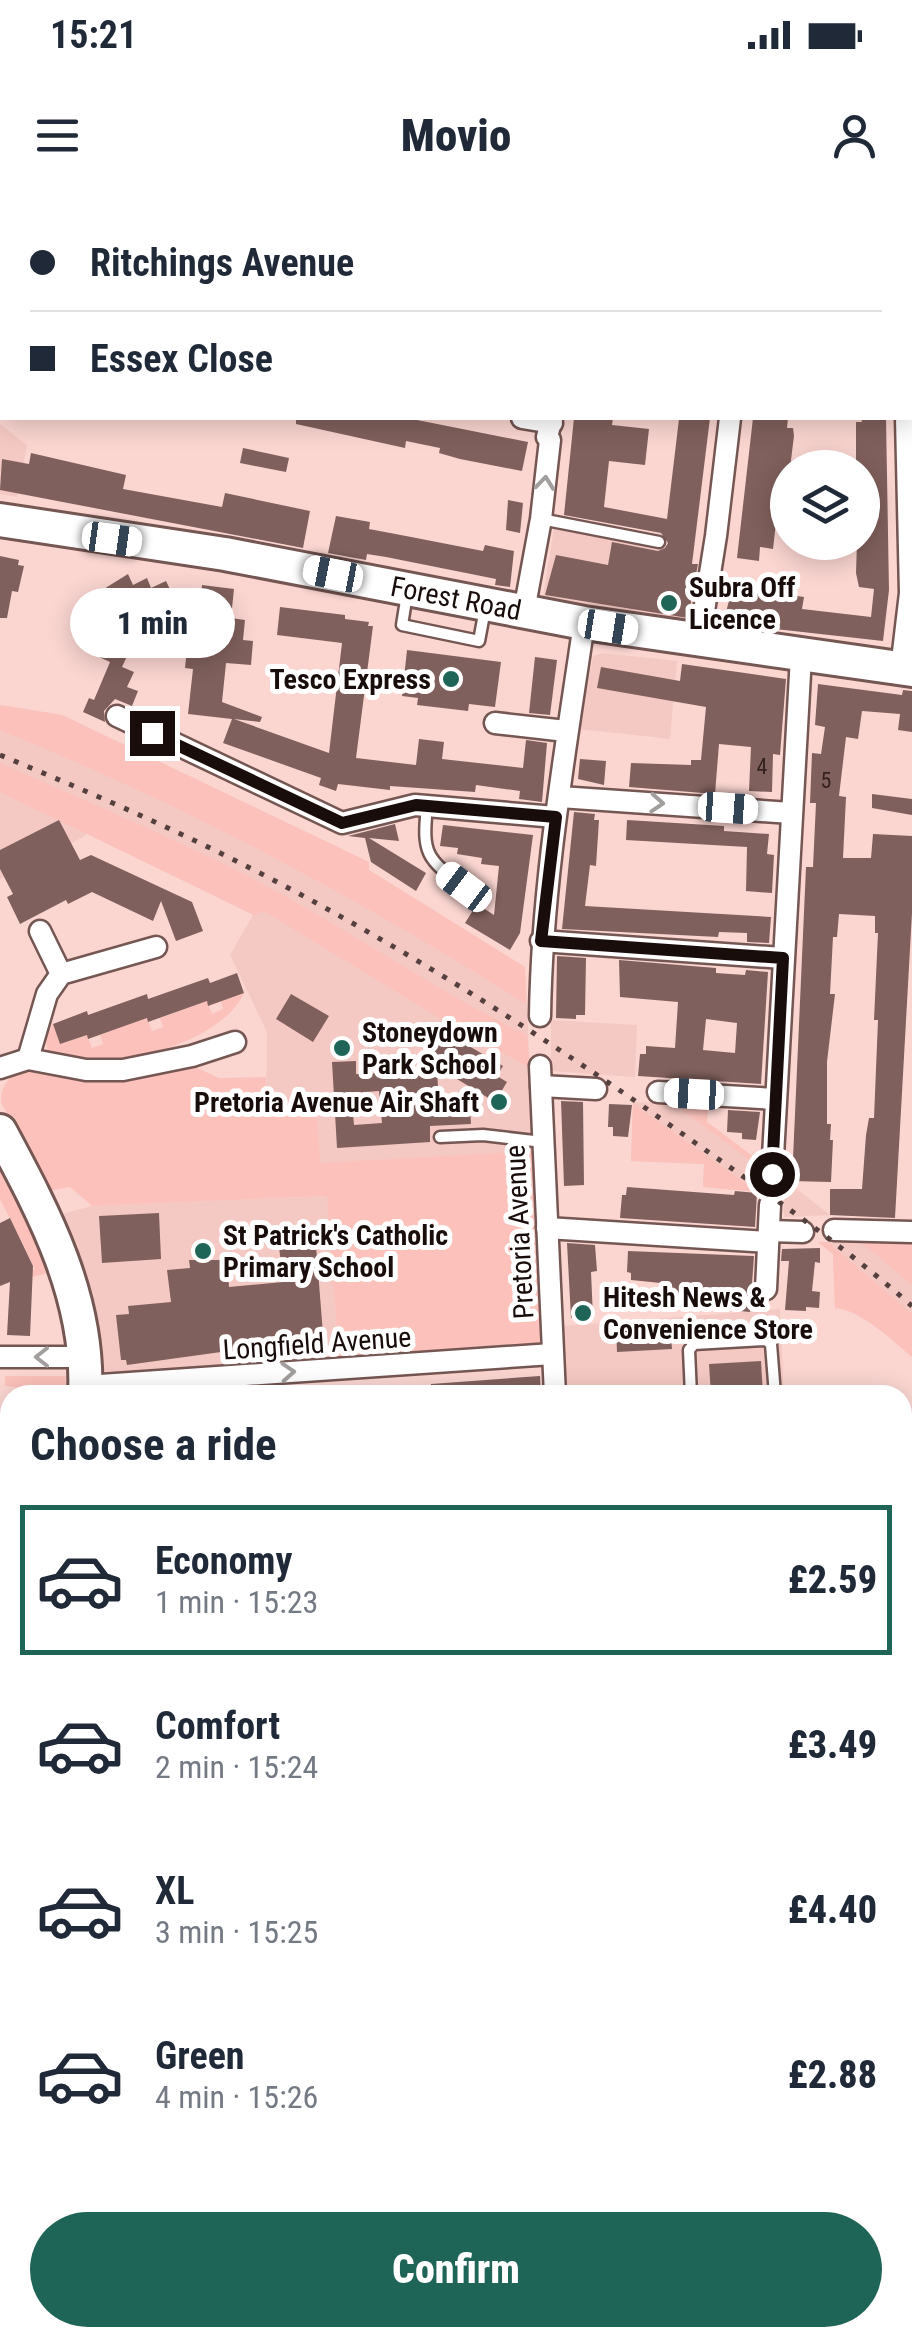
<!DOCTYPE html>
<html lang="en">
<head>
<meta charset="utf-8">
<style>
	body { margin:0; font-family:"Roboto Condensed",sans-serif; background:#f2f2f3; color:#1f2937; height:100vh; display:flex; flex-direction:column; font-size:38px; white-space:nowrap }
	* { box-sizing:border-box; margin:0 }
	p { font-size:32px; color:#747a83 }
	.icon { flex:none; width:55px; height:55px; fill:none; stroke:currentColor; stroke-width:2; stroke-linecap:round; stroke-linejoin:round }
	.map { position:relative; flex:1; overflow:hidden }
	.details { position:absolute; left:0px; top:1185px; width:912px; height:962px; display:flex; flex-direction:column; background:#fff; border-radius:30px 30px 0 0; box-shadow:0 5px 25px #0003 }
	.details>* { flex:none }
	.top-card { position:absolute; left:0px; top:0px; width:912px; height:220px; box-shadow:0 5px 25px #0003; display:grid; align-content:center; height:220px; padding:0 30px; background:#fff }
	.fabs { position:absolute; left:770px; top:250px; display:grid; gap:20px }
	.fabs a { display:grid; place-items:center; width:110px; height:110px; border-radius:50%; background:#fff; box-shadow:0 5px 25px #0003; font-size:50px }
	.end { position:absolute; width:45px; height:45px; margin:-22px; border:12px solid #190d0c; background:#fff; box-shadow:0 0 0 5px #fff }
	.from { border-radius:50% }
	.bubble { position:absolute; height:70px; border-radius:35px; background:#fff; box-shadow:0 5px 25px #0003; font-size:32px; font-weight:800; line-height:70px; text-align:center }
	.car { position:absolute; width:30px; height:60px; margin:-30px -15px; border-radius:12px; box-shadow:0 0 8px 2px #0007; background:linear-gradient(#fff 24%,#345 0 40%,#fff 0 76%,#345 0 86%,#fff 0) }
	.top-card b { display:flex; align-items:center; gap:35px; height:95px; font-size:38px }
	.top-card b+b { border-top:2px solid #e0e1e3 }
	.top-card i { width:25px; height:25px; background:#1f2937 }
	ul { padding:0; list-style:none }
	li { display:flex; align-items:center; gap:30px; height:150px; margin:0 20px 15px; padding:0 10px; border:5px solid transparent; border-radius:0px }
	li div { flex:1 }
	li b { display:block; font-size:38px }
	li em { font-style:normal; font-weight:800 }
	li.active { border-color:#1f6557 }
	li>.icon { width:90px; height:90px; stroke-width:1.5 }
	h2 { padding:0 30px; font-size:45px; line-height:120px }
	.button { display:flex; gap:20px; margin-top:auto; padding:20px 30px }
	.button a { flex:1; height:115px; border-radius:60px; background:#1f6557; color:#fff; font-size:40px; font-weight:800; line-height:115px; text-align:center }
	.status { display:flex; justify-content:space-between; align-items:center; height:70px; padding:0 50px; background:#fff; direction:ltr }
	.status svg { height:28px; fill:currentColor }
	header { display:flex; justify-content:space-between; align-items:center; height:130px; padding:0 30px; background:#fff; font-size:45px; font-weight:800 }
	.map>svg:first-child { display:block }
	.built { fill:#f5c9c3 }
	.green { fill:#fbc1ba }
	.building { fill:#80605c; fill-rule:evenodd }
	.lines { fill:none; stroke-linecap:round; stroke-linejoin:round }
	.lane-casing { stroke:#745652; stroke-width:15 }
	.street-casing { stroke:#745652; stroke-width:25 }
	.secondary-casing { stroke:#745652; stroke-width:32 }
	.primary-casing { stroke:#745652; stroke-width:38 }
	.lane { stroke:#fff; stroke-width:10 }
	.street { stroke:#fff; stroke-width:20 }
	.secondary { stroke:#fff; stroke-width:28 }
	.primary { stroke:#fff; stroke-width:32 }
	.rail { stroke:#54413f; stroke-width:5; stroke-dasharray:5 10; stroke-linecap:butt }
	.oneway { stroke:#a39e9e }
	.route { stroke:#190d0c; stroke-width:12 }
	.poi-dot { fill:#1f6557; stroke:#fff; stroke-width:4 }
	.labels { text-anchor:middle; stroke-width:10; stroke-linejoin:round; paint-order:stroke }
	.number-label { font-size:22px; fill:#332220 }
	.poi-label { font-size:28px; font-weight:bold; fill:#190d0c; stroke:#fff; text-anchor:start }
	.street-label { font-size:28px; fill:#190d0c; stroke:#fff }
</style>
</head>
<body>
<div class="status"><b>15:21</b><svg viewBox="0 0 49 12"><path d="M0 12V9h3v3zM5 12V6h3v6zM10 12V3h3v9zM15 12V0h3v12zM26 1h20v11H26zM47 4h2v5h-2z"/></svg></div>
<header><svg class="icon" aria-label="menu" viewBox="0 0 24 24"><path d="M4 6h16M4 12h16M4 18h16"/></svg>Movio<svg class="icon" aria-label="person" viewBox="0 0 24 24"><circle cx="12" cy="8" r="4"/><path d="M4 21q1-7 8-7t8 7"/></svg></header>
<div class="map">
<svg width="912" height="2146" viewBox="0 0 912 2146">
	<rect width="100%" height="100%" fill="#fbd6d1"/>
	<g class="built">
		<polygon points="172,0 479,0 172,2"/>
		<polygon points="0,224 27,245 17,297 0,294"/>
		<polygon points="554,328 672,347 679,392 698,395 693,424 543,396"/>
		<polygon points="602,453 677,461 670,539 579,529 593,456"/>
		<polygon points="0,505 62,515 369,662 369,670 525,767 534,951 227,969 266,916 267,832 230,755 253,715 86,632 85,636 0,679"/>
		<polygon points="551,820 637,825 635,877 551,871"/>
		<polygon points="633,902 708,906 707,922 759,961 758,992 703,987 704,964 631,961"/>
		<polygon points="783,977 807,997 830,1015 784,1017"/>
		<polygon points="328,996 339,1157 100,1177 87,1089 61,1014 92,1006"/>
		<polygon points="818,1042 912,1044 912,1157 875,1125 846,1109 835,1108 833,1054"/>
		<polygon points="780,1109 784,1195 568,1195 563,1126"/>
		<polygon points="903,2119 912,2119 912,2146 782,2146 783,2138 902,2138"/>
	</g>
	<g class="green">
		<path d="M 0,505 L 62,515 L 369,662 L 369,670 L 525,767 L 526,804 C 359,698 183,604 0,530 Z"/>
		<path d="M 0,563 C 84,600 168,635 249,677 C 344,725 431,789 527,835 L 530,868 L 436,816 L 264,711 L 254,715 L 0,592 Z"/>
		<path d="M 244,793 C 224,838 134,865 88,860 C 75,859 62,855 49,852 C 43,842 48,834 53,823 L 60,844 L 87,835 L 92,848 L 103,844 L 100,835 L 147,818 L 152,831 L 163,827 L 160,818 L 207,801 L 212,814 L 223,809 L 221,801 Z"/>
		<path d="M 195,867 L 219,878 L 266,877 L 267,917 L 317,915 L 320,963 L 534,951 L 541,1143 L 339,1157 L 327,996 L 92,1006 L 70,987 L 48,991 L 1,902 C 1,887 7,877 21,872 C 46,864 75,882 100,882 C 131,881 164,872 195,867 Z"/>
		<polygon points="633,904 758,992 703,987 704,964 631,961"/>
		<polygon points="675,905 708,906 707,922 759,961 759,967"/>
		<polygon points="0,965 35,1034 49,1073 32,1077 30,1072 35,1069 0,999"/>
		<path d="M 818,1042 L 828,1042 L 912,1114 L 912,1157 C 892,1140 861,1110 835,1108 L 833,1054 Z"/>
		<polygon points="861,1042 912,1044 912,1085"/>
		<polygon points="5,1176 66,1176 66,1195 27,1195 27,1188 5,1186"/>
	</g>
	<g class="building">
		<polygon points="296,218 407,218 528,242 522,271 460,259 439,253 440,248 406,241 405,248 296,224"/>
		<polygon points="574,218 613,218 612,225 649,229 645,265 609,261 604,307 667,319 679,219 710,218 692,364 698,364 688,418 545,395 556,355 608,365 612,342 658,351 665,348 668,343 661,333 564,315"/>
		<polygon points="753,218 788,218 787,228 793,228 794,236 790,268 786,269 782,296 779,296 773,349 760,347 759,361 737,358"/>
		<polygon points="861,218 886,218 889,390 883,441 723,423 733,386 804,397 802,409 871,417 874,389 859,387 856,373 857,342 862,342 863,327 862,268 856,268 856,222 862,222"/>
		<polygon points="243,248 289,258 286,272 240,263"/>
		<polygon points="31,253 126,275 123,289 222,307 225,293 310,311 303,348 0,290 2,259 29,264"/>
		<polygon points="508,300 523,303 520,333 506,330"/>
		<polygon points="336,316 370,322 369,329 406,336 483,351 485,345 514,351 510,387 495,385 496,379 386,357 367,354 366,360 328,353"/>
		<polygon points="0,356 19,360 18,365 24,366 18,392 12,391 7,418 0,418"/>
		<polygon points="128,374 133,385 147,378 151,388 166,381 177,404 162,411 158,402 144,409 140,401 110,415 99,392"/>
		<polygon points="202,385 234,389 231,418 245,420 243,440 253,441 251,465 226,463 222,502 262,517 260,522 234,519 329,553 342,443 277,435 280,407 345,415 345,419 369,422 368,426 373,426 356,558 416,565 419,539 444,542 442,559 523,568 526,540 547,543 542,602 519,599 520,591 476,585 475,592 390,586 390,590 338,584 336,591 319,585 321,578 223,543 232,519 188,514 193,469 185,468 187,448 195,449"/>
		<polygon points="101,424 125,434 119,449 129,452 122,467 134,472 127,487 138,491 132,506 115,499 104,511 105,522 83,512 89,498 94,500 110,462 99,457 105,442 95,438"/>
		<polygon points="407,450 501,462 495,507 469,504 468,511 417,505 418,498 402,496"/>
		<polygon points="535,457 557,460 550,515 529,513"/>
		<polygon points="682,464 786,479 780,555 773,554 772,592 749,591 751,547 719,544 715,594 629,587 631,563 691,565 691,560 701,560 706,507 597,488 601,467 680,481"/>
		<polygon points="818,484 902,495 903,490 912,491 912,532 898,530 900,514 862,511 858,539 846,537 839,596 846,597 843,658 871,658 873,634 912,636 912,713 895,1018 830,1015 830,989 862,989 866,935 869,918 874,918 878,820 874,820 878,733 875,733 875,716 839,714 837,737 833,737 830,794 835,794 827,862 827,924 831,924 830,940 833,940 831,982 792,981 806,667 813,667 816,603 810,603 812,553 821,554 825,527 815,525"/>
		<polygon points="580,559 606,561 604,585 578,579"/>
		<polygon points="872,594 912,599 912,615 872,608"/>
		<polygon points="574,612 595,614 594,620 599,620 596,666 590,665 585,706 771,717 769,743 747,742 747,733 719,732 718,737 562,729"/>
		<polygon points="59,620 80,660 91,655 192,702 203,731 176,741 161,701 153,721 92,692 68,704 66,700 20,724 7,697 13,694 0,669 0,650"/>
		<polygon points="627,620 724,626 724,631 769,634 767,654 774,655 772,693 746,691 747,647 626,640"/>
		<polygon points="395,624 399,641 369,638 426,673 416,691 371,662 365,638 348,636"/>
		<polygon points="443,625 533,635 520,733 510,750 465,723 477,704 494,715 499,666 481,664 482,658 457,654 458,648 440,646"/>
		<polygon points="557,756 586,758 585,815 576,815 576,819 556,818"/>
		<path d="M 619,760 L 716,768 L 716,773 L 745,775 L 746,770 L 768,772 L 761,884 L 638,876 L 640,854 L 646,854 L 646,846 L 675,848 L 678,802 L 620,797 ZM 706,819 L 737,823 L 735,853 L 703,850 Z"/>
		<polygon points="237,773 244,793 208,806 207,801 148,822 147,818 88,839 87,835 60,844 53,824 87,811 88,815 147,794 148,799 208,778 210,783"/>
		<polygon points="291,794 329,816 313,842 276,819"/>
		<path d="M 440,829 L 503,866 L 497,876 L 507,882 L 495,902 L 437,867 L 439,909 L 470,907 L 471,924 L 430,926 L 430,942 L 337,948 L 332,862 L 356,861 L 356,874 L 414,872 ZM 379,891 L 382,923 L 354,925 L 351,893 Z"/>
		<polygon points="561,901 583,902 584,985 564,986"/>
		<polygon points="609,904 632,905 628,937 613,936 613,927 608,927"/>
		<polygon points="728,910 760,912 756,940 742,939 742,933 727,932"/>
		<polygon points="627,987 734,995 735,991 757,993 755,1027 620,1018 622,995 626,995"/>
		<polygon points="159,1013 161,1059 102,1063 99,1016"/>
		<polygon points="10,1018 33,1066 30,1136 7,1135 10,1082 0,1086 0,1023"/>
		<polygon points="315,1033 324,1146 315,1146 316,1156 293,1158 292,1151 221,1158 221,1152 127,1165 126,1160 121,1160 116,1115 129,1114 128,1106 171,1102 167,1070 190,1068 189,1060 227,1060 229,1087 283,1082 278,1037"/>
		<polygon points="567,1043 595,1045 597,1071 591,1072 593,1117 571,1118"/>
		<polygon points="820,1048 820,1063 815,1062 812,1091 820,1092 819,1108 806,1107 806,1111 785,1110 789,1061 781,1061 782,1049"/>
		<polygon points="628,1051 754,1056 750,1112 728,1110 729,1097 660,1093 661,1083 631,1080 631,1073 627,1072"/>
		<polygon points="670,1125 672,1149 617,1152 616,1128"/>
		<polygon points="761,1161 763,1195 711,1195 709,1164"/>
		<polygon points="540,1176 541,1195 431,1195 431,1184"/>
	</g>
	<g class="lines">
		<defs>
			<g id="lane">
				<polyline points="541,319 659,342"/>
				<polyline points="407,394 402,425 479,441 485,409"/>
				<path d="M 427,606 C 422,654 426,658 464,687"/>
				<polyline points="440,937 483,935 543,942"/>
				<polyline points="691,1195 689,1150 694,1144 766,1140 771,1144 775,1195"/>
			</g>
			<g id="street">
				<polyline points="763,0 772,2"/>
				<polyline points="573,2 573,0"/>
				<polyline points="899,2 910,0"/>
				<polyline points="0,70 2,72"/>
				<polyline points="522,218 552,223"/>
				<polyline points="524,411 541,319 550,240 547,237 552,218"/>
				<polyline points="699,442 716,336 730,218"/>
				<polyline points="901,469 910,393 906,218"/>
				<polyline points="117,516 342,623 415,605 555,617"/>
				<polyline points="495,523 566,531"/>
				<polyline points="560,597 791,613"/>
				<polyline points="40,731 61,774"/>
				<polyline points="541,741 783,758"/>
				<path d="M 540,816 C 542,683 565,554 584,423"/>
				<polyline points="28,859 47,794 61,774 156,747"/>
				<polyline points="540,866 555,1195"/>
				<polyline points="0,868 28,859 86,870 123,870 192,856 235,842"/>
				<polyline points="541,886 596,889"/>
				<polyline points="658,892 775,899"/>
				<polyline points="772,974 801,456"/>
				<polyline points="547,1028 768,1042"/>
				<polyline points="834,1030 912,1032"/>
				<polyline points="769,1031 803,1032"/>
				<polyline points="766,1089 770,1005"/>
				<polyline points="0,1157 84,1157"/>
				<polyline points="86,1186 552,1154"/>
				<polyline points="902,1256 912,1255"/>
				<polyline points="0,1370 10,1370"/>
				<polyline points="902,1497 912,1497"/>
				<polyline points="0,1606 10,1606"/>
				<polyline points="902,1657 912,1655"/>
				<polyline points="0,1733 10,1733"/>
				<polyline points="0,1922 10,1923"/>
				<polyline points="0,2093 10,2093"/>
				<polyline points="902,2108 912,2108"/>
				<polyline points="578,2146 578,2138"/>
				<polyline points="769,2146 769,2138"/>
			</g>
			<g id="secondary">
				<polyline points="44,2 46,0"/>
				<polyline points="0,56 2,53"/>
			</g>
			<g id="primary">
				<polyline points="0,320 225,354 584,423 912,470"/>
				<path d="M 0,931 C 44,1013 90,1098 85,1195"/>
				<polyline points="407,2138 407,2146"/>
			</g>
		</defs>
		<use href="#lane" class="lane-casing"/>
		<use href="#street" class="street-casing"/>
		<use href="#secondary" class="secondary-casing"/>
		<use href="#primary" class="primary-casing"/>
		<use href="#lane" class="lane"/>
		<use href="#street" class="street"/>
		<use href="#secondary" class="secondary"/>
		<use href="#primary" class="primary"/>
		<path class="rail" d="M 0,555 C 70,584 140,614 208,647 C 378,730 540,833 694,942 C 768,994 844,1046 912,1106"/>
	</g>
	<defs><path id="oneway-chevron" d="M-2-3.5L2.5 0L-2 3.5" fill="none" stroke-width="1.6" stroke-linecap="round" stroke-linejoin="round" transform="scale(2.5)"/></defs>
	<g class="oneway">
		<use href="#oneway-chevron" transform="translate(545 283) rotate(-84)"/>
		<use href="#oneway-chevron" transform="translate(657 603) rotate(4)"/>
		<use href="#oneway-chevron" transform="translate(42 1157) rotate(180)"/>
		<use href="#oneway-chevron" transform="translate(288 1172) rotate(-4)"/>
	</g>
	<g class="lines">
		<polyline class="route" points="152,533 342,623 416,605 556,617 541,741 783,758 772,974"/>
	</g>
	<g class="poi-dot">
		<circle cx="669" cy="403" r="10"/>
		<circle cx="451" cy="479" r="10"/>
		<circle cx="342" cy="848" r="10"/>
		<circle cx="499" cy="902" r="10"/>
		<circle cx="203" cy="1051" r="10"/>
		<circle cx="583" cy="1113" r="10"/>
	</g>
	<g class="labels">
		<g class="number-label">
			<text x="762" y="574">4</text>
			<text x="826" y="588">5</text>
		</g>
		<g class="poi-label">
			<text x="689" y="397">Subra Off<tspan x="689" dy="32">Licence</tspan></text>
			<text x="431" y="489" text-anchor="end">Tesco Express</text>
			<text x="362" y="842">Stoneydown<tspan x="362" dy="32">Park School</tspan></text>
			<text x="479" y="912" text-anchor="end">Pretoria Avenue Air Shaft</text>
			<text x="223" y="1045">St Patrick's Catholic<tspan x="223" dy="32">Primary School</tspan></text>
			<text x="603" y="1107">Hitesh News &amp;<tspan x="603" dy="32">Convenience Store</tspan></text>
		</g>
		<g class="street-label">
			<text transform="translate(456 398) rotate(11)" y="10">Forest Road</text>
			<text transform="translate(519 1032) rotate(-93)" y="10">Pretoria Avenue</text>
			<text transform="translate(317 1143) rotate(-4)" y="10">Longfield Avenue</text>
		</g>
	</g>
</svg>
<div class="fabs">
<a><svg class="icon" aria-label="layers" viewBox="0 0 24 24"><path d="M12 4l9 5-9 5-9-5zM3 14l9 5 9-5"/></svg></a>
</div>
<i class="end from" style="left:772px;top:974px"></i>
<i class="end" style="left:152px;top:533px"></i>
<div class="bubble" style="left:70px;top:388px;width:165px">1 min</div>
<i class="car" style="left:112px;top:339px;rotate:98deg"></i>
<i class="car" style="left:333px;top:374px;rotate:281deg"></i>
<i class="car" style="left:608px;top:427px;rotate:99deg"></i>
<i class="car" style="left:728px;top:608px;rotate:94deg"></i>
<i class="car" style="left:464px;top:687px;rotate:307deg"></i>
<i class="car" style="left:694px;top:894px;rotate:273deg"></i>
<div class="top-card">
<b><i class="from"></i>Ritchings Avenue</b>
<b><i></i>Essex Close</b>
</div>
<section class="details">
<h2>Choose a ride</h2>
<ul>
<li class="active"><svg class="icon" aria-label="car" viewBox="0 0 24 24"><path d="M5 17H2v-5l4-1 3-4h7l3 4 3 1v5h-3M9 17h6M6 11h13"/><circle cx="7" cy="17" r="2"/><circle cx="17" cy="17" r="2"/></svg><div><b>Economy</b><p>1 min · 15:23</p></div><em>£2.59</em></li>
<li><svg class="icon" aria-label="car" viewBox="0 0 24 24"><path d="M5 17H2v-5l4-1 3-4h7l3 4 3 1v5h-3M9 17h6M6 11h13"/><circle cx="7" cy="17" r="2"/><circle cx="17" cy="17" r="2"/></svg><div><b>Comfort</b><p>2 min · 15:24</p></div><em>£3.49</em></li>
<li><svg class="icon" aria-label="car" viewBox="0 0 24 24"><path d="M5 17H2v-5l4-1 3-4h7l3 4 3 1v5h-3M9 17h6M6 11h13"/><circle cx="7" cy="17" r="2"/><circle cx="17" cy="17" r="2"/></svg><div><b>XL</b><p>3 min · 15:25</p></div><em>£4.40</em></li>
<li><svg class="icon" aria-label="car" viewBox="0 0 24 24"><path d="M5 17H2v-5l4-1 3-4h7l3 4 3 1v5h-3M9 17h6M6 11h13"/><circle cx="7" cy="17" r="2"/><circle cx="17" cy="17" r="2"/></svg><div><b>Green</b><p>4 min · 15:26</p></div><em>£2.88</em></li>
</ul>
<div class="button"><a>Confirm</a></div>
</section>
</div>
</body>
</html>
